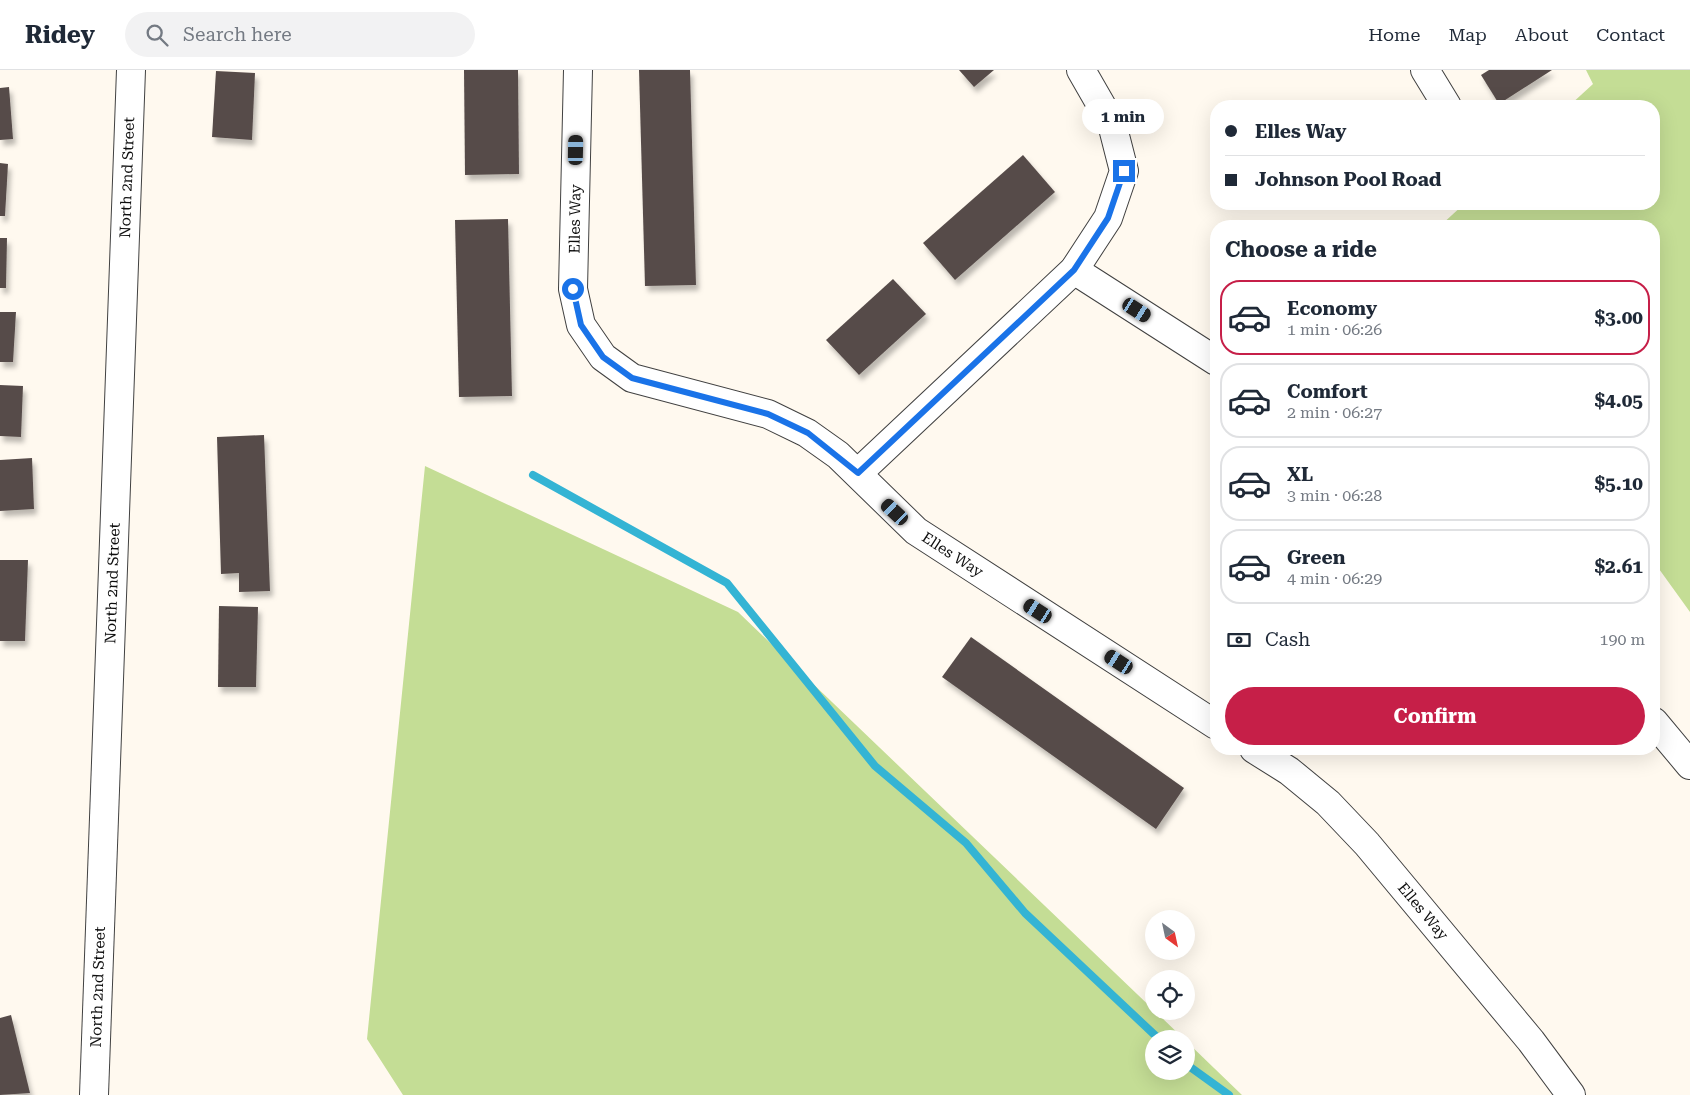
<!DOCTYPE html>
<html lang="en">
<head>
<meta charset="utf-8">
<style>
	body { margin:0; font-family:"Roboto Serif",serif; background:#f2f2f3; color:#1f2937; height:100vh; display:flex; flex-direction:column; font-size:19px; white-space:nowrap }
	* { box-sizing:border-box; margin:0 }
	p { font-size:16px; color:#747a83 }
	.icon { flex:none; width:28px; height:28px; fill:none; stroke:currentColor; stroke-width:2; stroke-linecap:round; stroke-linejoin:round }
	.map { position:relative; flex:1; overflow:hidden }
	.sheet { position:absolute; left:1210px; top:150px; width:450px; height:535px; display:flex; flex-direction:column; background:#fff; border-radius:20px; box-shadow:0 5px 20px #0002 }
	.sheet>* { flex:none }
	.banner { position:absolute; left:1210px; top:30px; width:450px; height:110px; border-radius:20px; box-shadow:0 5px 20px #0002; display:grid; align-content:center; height:110px; padding:0 15px; background:#fff }
	.needle { width:32px; rotate:147deg }
	.fabs { position:absolute; left:1145px; top:840px; display:grid; gap:10px }
	.fabs a { display:grid; place-items:center; width:50px; height:50px; border-radius:50%; background:#fff; box-shadow:0 5px 20px #0002; font-size:25px }
	.end { position:absolute; width:22px; height:22px; margin:-11px; border:6px solid #1a73e8; background:#fff; box-shadow:0 0 0 2px #fff }
	.from { border-radius:50% }
	.bubble { position:absolute; height:35px; border-radius:18px; background:#fff; box-shadow:0 5px 20px #0002; font-size:16px; font-weight:700; line-height:35px; text-align:center }
	.car { position:absolute; width:15px; height:30px; margin:-15px -8px; border-radius:6px; box-shadow:0 0 4px 1px #0007; background:linear-gradient(#222 24%,#8ab4d8 0 40%,#222 0 76%,#8ab4d8 0 86%,#222 0) }
	.banner b { display:flex; align-items:center; gap:18px; height:48px; font-size:19px }
	.banner b+b { border-top:1px solid #e0e1e3 }
	.banner i { width:12px; height:12px; background:#1f2937 }
	ul { padding:0; list-style:none }
	li { display:flex; align-items:center; gap:15px; height:75px; margin:0 10px 8px; padding:0 5px; border:2px solid #e0e1e3; border-radius:20px }
	li div { flex:1 }
	li b { display:block; font-size:19px }
	li em { font-style:normal; font-weight:700 }
	li.current { border-color:#c61f48 }
	li>.icon { width:45px; height:45px; stroke-width:1.5 }
	h2 { padding:0 15px; font-size:22px; line-height:60px }
	.pay { display:flex; align-items:center; gap:12px; height:55px; padding:0 15px; font-size:19px }
	.pay p { margin-inline-start:auto }
	.button { display:flex; gap:10px; margin-top:auto; padding:10px 15px }
	.button a { flex:1; height:58px; border-radius:30px; background:#c61f48; color:#fff; font-size:20px; font-weight:700; line-height:58px; text-align:center }
	header { display:flex; align-items:center; gap:30px; box-sizing:border-box; height:70px; padding:0 25px; background:#fff; border-bottom:1px solid #e0e1e3 }
	header strong { font-size:24px }
	nav { display:flex; gap:28px; margin-inline-start:auto; font-size:18px }
	.search { width:350px; height:45px; background:#f2f2f3; display:flex; align-items:center; gap:12px; box-sizing:border-box; padding:0 18px; border-radius:28px; color:#747a83; font-size:19px }
	.map>svg:first-child { display:block }
	.forest { fill:#c4dd95 }
	.lines { fill:none; stroke-linecap:round; stroke-linejoin:round }
	.stream { stroke:#34b4d4; stroke-width:8 }
	.building { fill:#574c4a; filter:url(#shadow) }
	.minor-casing { stroke:#414141; stroke-width:30 }
	.minor { stroke:#fff; stroke-width:28 }
	.route { stroke:#1a73e8; stroke-width:6 }
	.labels { text-anchor:middle; stroke-width:5; stroke-linejoin:round; paint-order:stroke }
	.street-label { font-size:15px; fill:#0e0e0e; stroke:#fff }
</style>
</head>
<body>
<header>
<strong>Ridey</strong>
<div class="search"><svg class="icon" aria-label="search" viewBox="0 0 24 24"><circle cx="10" cy="10" r="6"/><path d="M15 15l6 6"/></svg>Search here</div>
<nav><a>Home</a><a>Map</a><a>About</a><a>Contact</a></nav>
</header>
<div class="map">
<svg width="1690" height="1025" viewBox="0 0 1690 1025">
	<defs>
		<filter id="shadow"><feDropShadow dx="3" dy="5.5" stdDeviation="2.5" flood-color="#0004"/></filter>
	</defs>
	<rect width="100%" height="100%" fill="#fff9ef"/>
	<g class="forest">
		<polygon points="1586,0 1690,0 1690,542 1654,492 1654,156 1440,156 1464,134 1654,134 1654,36 1569,36 1593,14"/>
		<polygon points="425,396 738,542 1184,969 1154,969 1154,1001 1186,1001 1186,971 1242,1025 403,1025 367,969"/>
	</g>
	<g class="lines">
		<g class="stream">
			<polyline points="533,405 727,513 875,696 966,773 1025,843 1159,969"/>
			<polyline points="1186,994 1229,1025"/>
		</g>
	</g>
	<g class="building">
		<polygon points="464,0 518,0 519,104 465,105"/>
		<polygon points="639,0 690,0 696,215 645,216"/>
		<polygon points="959,0 994,0 974,17"/>
		<polygon points="1489,0 1552,0 1499,34 1481,5"/>
		<polygon points="216,1 255,3 252,70 212,67"/>
		<polygon points="9,17 13,69 0,70 0,18"/>
		<polygon points="1023,85 1055,122 955,210 923,173"/>
		<polygon points="0,93 8,94 5,146 0,146"/>
		<polygon points="508,149 512,326 459,327 455,150"/>
		<polygon points="0,168 7,168 6,218 0,218"/>
		<polygon points="893,209 926,244 859,305 826,270"/>
		<polygon points="0,242 16,242 13,292 0,292"/>
		<polygon points="0,315 23,316 21,367 0,366"/>
		<polygon points="264,365 270,521 239,522 239,503 221,504 217,367"/>
		<polygon points="32,388 34,439 0,441 0,390"/>
		<polygon points="0,490 28,490 25,571 0,571"/>
		<polygon points="219,536 258,537 256,617 218,617"/>
		<polygon points="971,567 1184,718 1156,759 942,607"/>
		<polygon points="11,945 30,1023 0,1025 0,948"/>
	</g>
	<g class="lines">
		<defs>
			<g id="minor">
				<path id="s1" d="M 578,0 L 573,219 L 581,255 L 603,287 L 632,308 L 768,344 L 807,363 L 838,385 L 916,461 L 1216,655"/>
				<polyline points="1425,0 1447,36"/>
				<polyline points="1074,200 1216,291"/>
				<polyline points="858,403 1074,200 1108,148 1124,101 1112,54 1081,0"/>
				<polyline points="1654,652 1690,695"/>
				<path id="s2" d="M 1254,679 L 1289,701 L 1328,733 L 1367,774 L 1531,971 L 1571,1025"/>
				<path id="s3" d="M 94,1025 L 131,0"/>
			</g>
		</defs>
		<use href="#minor" class="minor-casing"/>
		<use href="#minor" class="minor"/>
	</g>
	<g class="lines">
		<polyline class="route" points="573,219 581,255 603,287 632,308 768,344 808,363 858,403 1074,200 1108,148 1124,101"/>
	</g>
	<g class="labels">
		<g class="street-label">
			<text dy="5" stroke="none"><textPath href="#s3" startOffset="918">North 2nd Street</textPath></text>
			<text transform="translate(575 149) rotate(-89)" y="5">Elles Way</text>
			<text dy="5" stroke="none"><textPath href="#s1" startOffset="705">Elles Way</textPath></text>
			<text dy="5" stroke="none"><textPath href="#s3" startOffset="512">North 2nd Street</textPath></text>
			<text dy="5" stroke="none"><textPath href="#s2" startOffset="236">Elles Way</textPath></text>
			<text dy="5" stroke="none"><textPath href="#s3" startOffset="108">North 2nd Street</textPath></text>
		</g>
	</g>
</svg>
<div class="fabs">
<a><svg class="needle" viewBox="-14 -14 28 28"><path d="M0-13l5 13h-10z" fill="#e53935"/><path d="M0 13l5-13h-10z" fill="#747a83"/></svg></a>
<a><svg class="icon" aria-label="locate" viewBox="0 0 24 24"><circle cx="12" cy="12" r="6"/><path d="M12 2v4M12 18v4M2 12h4M18 12h4"/></svg></a>
<a><svg class="icon" aria-label="layers" viewBox="0 0 24 24"><path d="M12 4l9 5-9 5-9-5zM3 14l9 5 9-5"/></svg></a>
</div>
<i class="end from" style="left:573px;top:219px"></i>
<i class="end" style="left:1124px;top:101px"></i>
<div class="bubble" style="left:1082px;top:29px;width:82px">1 min</div>
<i class="car" style="left:576px;top:80px;rotate:1deg"></i>
<i class="car" style="left:1137px;top:240px;rotate:123deg"></i>
<i class="car" style="left:895px;top:442px;rotate:313deg"></i>
<i class="car" style="left:1038px;top:541px;rotate:303deg"></i>
<i class="car" style="left:1119px;top:592px;rotate:303deg"></i>
<div class="banner">
<b><i class="from"></i>Elles Way</b>
<b><i></i>Johnson Pool Road</b>
</div>
<section class="sheet">
<h2>Choose a ride</h2>
<ul>
<li class="current"><svg class="icon" aria-label="car" viewBox="0 0 24 24"><path d="M5 17H2v-5l4-1 3-4h7l3 4 3 1v5h-3M9 17h6M6 11h13"/><circle cx="7" cy="17" r="2"/><circle cx="17" cy="17" r="2"/></svg><div><b>Economy</b><p>1 min · 06:26</p></div><em>$3.00</em></li>
<li><svg class="icon" aria-label="car" viewBox="0 0 24 24"><path d="M5 17H2v-5l4-1 3-4h7l3 4 3 1v5h-3M9 17h6M6 11h13"/><circle cx="7" cy="17" r="2"/><circle cx="17" cy="17" r="2"/></svg><div><b>Comfort</b><p>2 min · 06:27</p></div><em>$4.05</em></li>
<li><svg class="icon" aria-label="car" viewBox="0 0 24 24"><path d="M5 17H2v-5l4-1 3-4h7l3 4 3 1v5h-3M9 17h6M6 11h13"/><circle cx="7" cy="17" r="2"/><circle cx="17" cy="17" r="2"/></svg><div><b>XL</b><p>3 min · 06:28</p></div><em>$5.10</em></li>
<li><svg class="icon" aria-label="car" viewBox="0 0 24 24"><path d="M5 17H2v-5l4-1 3-4h7l3 4 3 1v5h-3M9 17h6M6 11h13"/><circle cx="7" cy="17" r="2"/><circle cx="17" cy="17" r="2"/></svg><div><b>Green</b><p>4 min · 06:29</p></div><em>$2.61</em></li>
</ul>
<div class="pay"><svg class="icon" aria-label="cash" viewBox="0 0 24 24"><path d="M3 7h18v10H3z"/><circle cx="12" cy="12" r="2"/></svg>Cash<p>190 m</p></div>
<div class="button"><a>Confirm</a></div>
</section>
</div>
</body>
</html>
